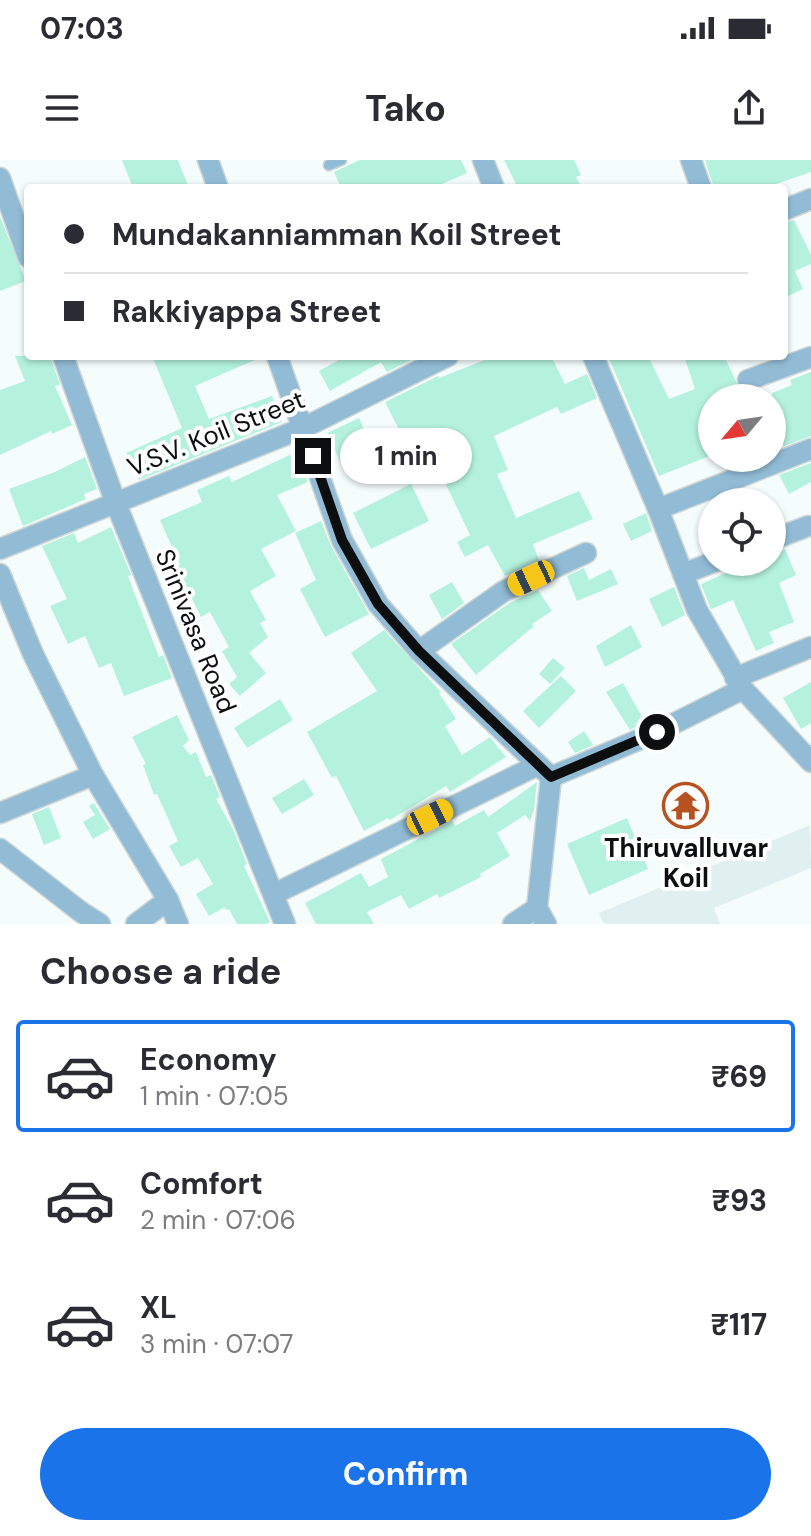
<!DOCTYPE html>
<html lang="en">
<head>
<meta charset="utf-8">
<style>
	body { margin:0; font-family:"DM Sans",sans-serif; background:#f7f7f7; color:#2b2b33; height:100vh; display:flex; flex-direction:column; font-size:30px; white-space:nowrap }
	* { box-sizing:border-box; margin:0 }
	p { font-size:26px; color:#7c7c81 }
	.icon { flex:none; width:44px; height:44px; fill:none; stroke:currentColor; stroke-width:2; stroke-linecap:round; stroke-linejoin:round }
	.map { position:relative; height:764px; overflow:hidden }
	.sheet { display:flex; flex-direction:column; background:#fff; flex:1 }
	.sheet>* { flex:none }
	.banner { position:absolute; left:24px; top:24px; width:764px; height:176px; border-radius:8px; box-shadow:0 2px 6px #0004; display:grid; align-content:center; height:176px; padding:0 40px; background:#fff }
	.needle { width:52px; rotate:241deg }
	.buttons { position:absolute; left:698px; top:224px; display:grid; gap:16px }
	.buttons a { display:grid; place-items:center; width:88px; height:88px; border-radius:50%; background:#fff; box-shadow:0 2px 6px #0004; font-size:40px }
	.end { position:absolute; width:36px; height:36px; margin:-18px; border:10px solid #0c0e0f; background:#fff; box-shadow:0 0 0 4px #fff }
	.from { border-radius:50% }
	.bubble { position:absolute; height:56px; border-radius:28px; background:#fff; box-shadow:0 2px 6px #0004; font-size:26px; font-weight:700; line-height:56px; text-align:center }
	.car { position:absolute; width:24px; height:48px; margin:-24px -12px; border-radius:10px; box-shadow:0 0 6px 2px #0007; background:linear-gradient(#f5c518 24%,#345 0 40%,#f5c518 0 76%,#345 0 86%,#f5c518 0) }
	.banner b { display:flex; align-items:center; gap:28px; height:76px; font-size:30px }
	.banner b+b { border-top:2px solid #e1e1e2 }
	.banner i { width:20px; height:20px; background:#2b2b33 }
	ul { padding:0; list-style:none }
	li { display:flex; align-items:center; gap:24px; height:112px; margin:0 16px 12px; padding:0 24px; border:4px solid transparent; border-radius:8px }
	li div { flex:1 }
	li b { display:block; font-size:30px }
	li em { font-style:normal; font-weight:700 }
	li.active { border-color:#1a73e8 }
	li>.icon { width:72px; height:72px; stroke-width:1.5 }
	h2 { padding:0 40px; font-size:36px; line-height:96px }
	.cta { display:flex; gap:16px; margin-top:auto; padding:16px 40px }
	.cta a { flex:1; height:92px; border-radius:48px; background:#1a73e8; color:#fff; font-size:32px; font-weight:700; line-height:92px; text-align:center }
	.status { display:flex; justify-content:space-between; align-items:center; height:56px; padding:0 40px; background:#fff; direction:ltr }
	.status svg { height:22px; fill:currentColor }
	header { display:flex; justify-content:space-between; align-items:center; height:104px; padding:0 40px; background:#fff; font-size:36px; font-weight:700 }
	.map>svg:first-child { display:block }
	.built { fill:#e0eff0 }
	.building { fill:#b4f2dd }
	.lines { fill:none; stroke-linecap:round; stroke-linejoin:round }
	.service-casing { stroke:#d0d6d6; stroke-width:13 }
	.minor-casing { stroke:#d0d6d6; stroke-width:23 }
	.service { stroke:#92bcd6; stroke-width:10 }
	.minor { stroke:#92bcd6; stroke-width:20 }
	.route { stroke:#0c0e0f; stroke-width:10 }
	.labels { text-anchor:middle; stroke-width:8; stroke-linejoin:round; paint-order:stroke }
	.street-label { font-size:26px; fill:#0c0e0f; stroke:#fff }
	.poi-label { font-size:26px; font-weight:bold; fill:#0c0e0f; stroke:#fff }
</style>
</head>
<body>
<div class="status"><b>07:03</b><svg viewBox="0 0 49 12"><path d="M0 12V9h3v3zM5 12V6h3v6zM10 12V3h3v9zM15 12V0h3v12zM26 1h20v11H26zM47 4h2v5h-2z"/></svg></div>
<header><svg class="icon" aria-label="menu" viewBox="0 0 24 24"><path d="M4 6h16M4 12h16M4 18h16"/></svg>Tako<svg class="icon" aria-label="share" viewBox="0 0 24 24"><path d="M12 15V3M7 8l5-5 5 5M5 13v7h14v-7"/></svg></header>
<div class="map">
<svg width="811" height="764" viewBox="0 0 811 764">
	<rect width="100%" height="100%" fill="#f5fcfc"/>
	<polygon class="built" points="810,665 811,708 714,748 720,764 604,764 599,753"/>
	<g class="building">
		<polygon points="122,0 178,0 189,28 133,28"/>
		<polygon points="360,0 461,0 467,13 433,28 341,28 334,12"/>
		<polygon points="504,0 574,0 581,15 576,17 582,28 518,28"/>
		<polygon points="705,0 811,0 811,12 764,28 714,28"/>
		<polygon points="0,57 26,121 0,131"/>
		<polygon points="794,60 811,95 811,104 795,111 803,129 784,138 784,63"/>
		<polygon points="15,196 50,196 60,225 55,226 72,265 52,274 51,271 0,295 0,230 25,221"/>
		<polygon points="152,196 264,196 195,226 209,259 272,236 282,262 139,320 126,293 182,268"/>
		<polygon points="346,196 419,196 387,212 381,202 330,231 319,211"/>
		<polygon points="495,196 551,196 565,224 587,214 597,238 561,254 557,247 494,276 508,310 497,314 516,358 579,331 593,359 533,384 539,400 505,416 488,385 465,397 457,382 470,375 431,293 415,301 385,242 438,216 439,218"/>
		<polygon points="608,196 648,196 669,239 695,229 684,196 724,196 744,238 712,238 712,295 659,316"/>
		<polygon points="811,212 811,276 784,286 772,258 772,233 792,225 790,220"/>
		<polygon points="359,258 376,296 344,310 327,273"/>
		<polygon points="294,293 308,322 277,335 296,371 261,389 276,416 250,431 266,460 260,463 268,477 249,493 266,513 240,536 229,524 237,517 222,491 229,487 210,452 201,457 176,407 180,405 160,360 202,342 197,330 229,316 232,322"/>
		<polygon points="85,297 97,329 84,334 86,339 23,366 9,329 55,312"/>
		<polygon points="811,303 811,322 789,334 779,315"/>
		<polygon points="411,324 429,361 371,389 353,353"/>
		<polygon points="646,353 652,371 631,381 623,364"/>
		<polygon points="321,361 331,386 369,454 325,477 300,429 316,420 295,373"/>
		<polygon points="111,367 131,415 128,416 159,497 163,495 172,518 124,536 111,503 99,508 85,476 68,484 50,446 67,439 42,386 74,373 78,383"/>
		<polygon points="785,389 796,415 779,423 794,462 769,472 774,483 756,491 733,440 711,449 701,424 751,402 772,402 772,393"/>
		<polygon points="584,408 589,420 611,409 618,424 577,441 567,416"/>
		<polygon points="452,422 464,443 442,459 429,435"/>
		<polygon points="674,427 685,455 662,467 649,439"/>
		<polygon points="538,430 552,451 532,464 534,466 476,515 451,484 511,442"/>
		<polygon points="631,465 642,487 605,507 596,486"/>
		<polygon points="384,470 441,532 439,533 456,559 445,566 462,595 490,577 506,597 450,632 446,626 390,660 388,658 364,671 336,616 332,618 307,572 377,531 351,493"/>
		<polygon points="553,498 565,508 550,524 539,514"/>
		<polygon points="561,516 576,531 539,568 523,551"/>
		<polygon points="811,522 811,563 801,569 783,538"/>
		<polygon points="623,523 645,562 630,570 606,532"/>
		<polygon points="280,539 293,560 247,588 234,568"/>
		<polygon points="177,555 189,580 183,586 190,595 196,592 206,617 211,615 220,637 216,639 233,669 247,704 244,706 270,762 266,764 237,764 229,749 226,750 225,747 209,756 196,734 213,724 198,698 181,707 169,686 178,681 157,634 154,635 143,605 146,604 132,577"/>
		<polygon points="584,571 593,585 575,593 568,582"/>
		<polygon points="304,619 314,635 282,654 272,638"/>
		<polygon points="537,622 534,650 530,661 525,655 497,673 510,696 480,714 481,717 439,738 437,734 409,749 401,735 367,752 374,764 316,764 305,743 361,713 369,727 388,717 381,699 452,661 455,666 484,650 488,657"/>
		<polygon points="94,643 110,669 93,679 83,662 95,655 89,646"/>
		<polygon points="49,647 61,678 44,685 32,654"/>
		<polygon points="627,658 648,709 589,735 567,684"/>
	</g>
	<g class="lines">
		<defs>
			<polyline id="service" points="329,5 341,0"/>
			<g id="minor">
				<polyline points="208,0 218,28"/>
				<polyline points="483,0 494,28"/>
				<polyline points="691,0 701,28"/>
				<polyline points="0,18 28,97"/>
				<polyline points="784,50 811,39"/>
				<polyline points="63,196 115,341 285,764"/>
				<polyline points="277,196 342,380 378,444 419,491 551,617"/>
				<polyline points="593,196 658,349 697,450 743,529 811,602"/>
				<polyline points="748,220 811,197"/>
				<polyline points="658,349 811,289"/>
				<polyline points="772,380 808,366"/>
				<polyline points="0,389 303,268 448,196"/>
				<polyline points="0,414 33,494 93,615 168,740 136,764"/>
				<polyline points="683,414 714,402"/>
				<polyline points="419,491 504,431 586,393"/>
				<polyline points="735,518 811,487"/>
				<polyline points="551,617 657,572 743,529"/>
				<polyline points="0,653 93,615"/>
				<polyline points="0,689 81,752 100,764"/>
				<polyline points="274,734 538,605"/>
				<polyline points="168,740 178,764"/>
				<polyline points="513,764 537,748"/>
				<polyline points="546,764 537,748 551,617"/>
			</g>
		</defs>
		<use href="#service" class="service-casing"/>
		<use href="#minor" class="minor-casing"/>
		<use href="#service" class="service"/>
		<use href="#minor" class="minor"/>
	</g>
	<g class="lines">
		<polyline class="route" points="313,296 342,380 378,444 419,491 551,617 657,572"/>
	</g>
	<defs>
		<symbol id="temple-ring" viewBox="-11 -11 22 22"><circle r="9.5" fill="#fff" stroke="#b65220" stroke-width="1.5"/><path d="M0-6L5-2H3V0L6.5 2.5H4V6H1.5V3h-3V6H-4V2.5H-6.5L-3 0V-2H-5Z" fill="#b65220"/></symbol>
	</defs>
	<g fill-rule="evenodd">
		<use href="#temple-ring" x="660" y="620" width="51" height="51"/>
	</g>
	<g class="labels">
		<g class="street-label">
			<text transform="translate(216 273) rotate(-22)" y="9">V.S.V. Koil Street</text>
			<text transform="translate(196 471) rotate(68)" y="9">Srinivasa Road</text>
		</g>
		<g class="poi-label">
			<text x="686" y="697">Thiruvalluvar<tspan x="686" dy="30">Koil</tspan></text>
		</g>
	</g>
</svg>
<div class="buttons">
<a><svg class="needle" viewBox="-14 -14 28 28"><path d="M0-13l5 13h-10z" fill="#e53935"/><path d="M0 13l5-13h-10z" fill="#7c7c81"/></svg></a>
<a><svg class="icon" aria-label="locate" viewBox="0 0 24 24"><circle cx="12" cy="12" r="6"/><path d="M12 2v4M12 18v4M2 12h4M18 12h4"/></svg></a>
</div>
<i class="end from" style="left:657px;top:572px"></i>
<i class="end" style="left:313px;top:296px"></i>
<div class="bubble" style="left:340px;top:268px;width:132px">1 min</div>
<i class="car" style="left:531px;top:418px;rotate:245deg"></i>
<i class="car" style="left:430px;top:657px;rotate:64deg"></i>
<div class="banner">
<b><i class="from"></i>Mundakanniamman Koil Street</b>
<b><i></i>Rakkiyappa Street</b>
</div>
</div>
<section class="sheet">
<h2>Choose a ride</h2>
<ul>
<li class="active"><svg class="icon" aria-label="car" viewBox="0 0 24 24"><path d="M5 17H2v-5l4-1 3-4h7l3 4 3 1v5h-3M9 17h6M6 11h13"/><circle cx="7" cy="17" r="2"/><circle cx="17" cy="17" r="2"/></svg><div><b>Economy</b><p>1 min · 07:05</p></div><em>₹69</em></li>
<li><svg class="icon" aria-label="car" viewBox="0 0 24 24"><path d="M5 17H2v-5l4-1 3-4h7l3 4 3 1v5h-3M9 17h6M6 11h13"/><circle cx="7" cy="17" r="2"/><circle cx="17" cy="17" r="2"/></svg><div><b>Comfort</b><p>2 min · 07:06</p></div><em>₹93</em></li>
<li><svg class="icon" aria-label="car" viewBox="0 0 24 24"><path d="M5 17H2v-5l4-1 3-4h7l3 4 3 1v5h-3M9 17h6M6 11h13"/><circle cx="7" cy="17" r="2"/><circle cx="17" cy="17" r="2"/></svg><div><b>XL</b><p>3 min · 07:07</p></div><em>₹117</em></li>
</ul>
<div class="cta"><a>Confirm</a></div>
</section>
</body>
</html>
